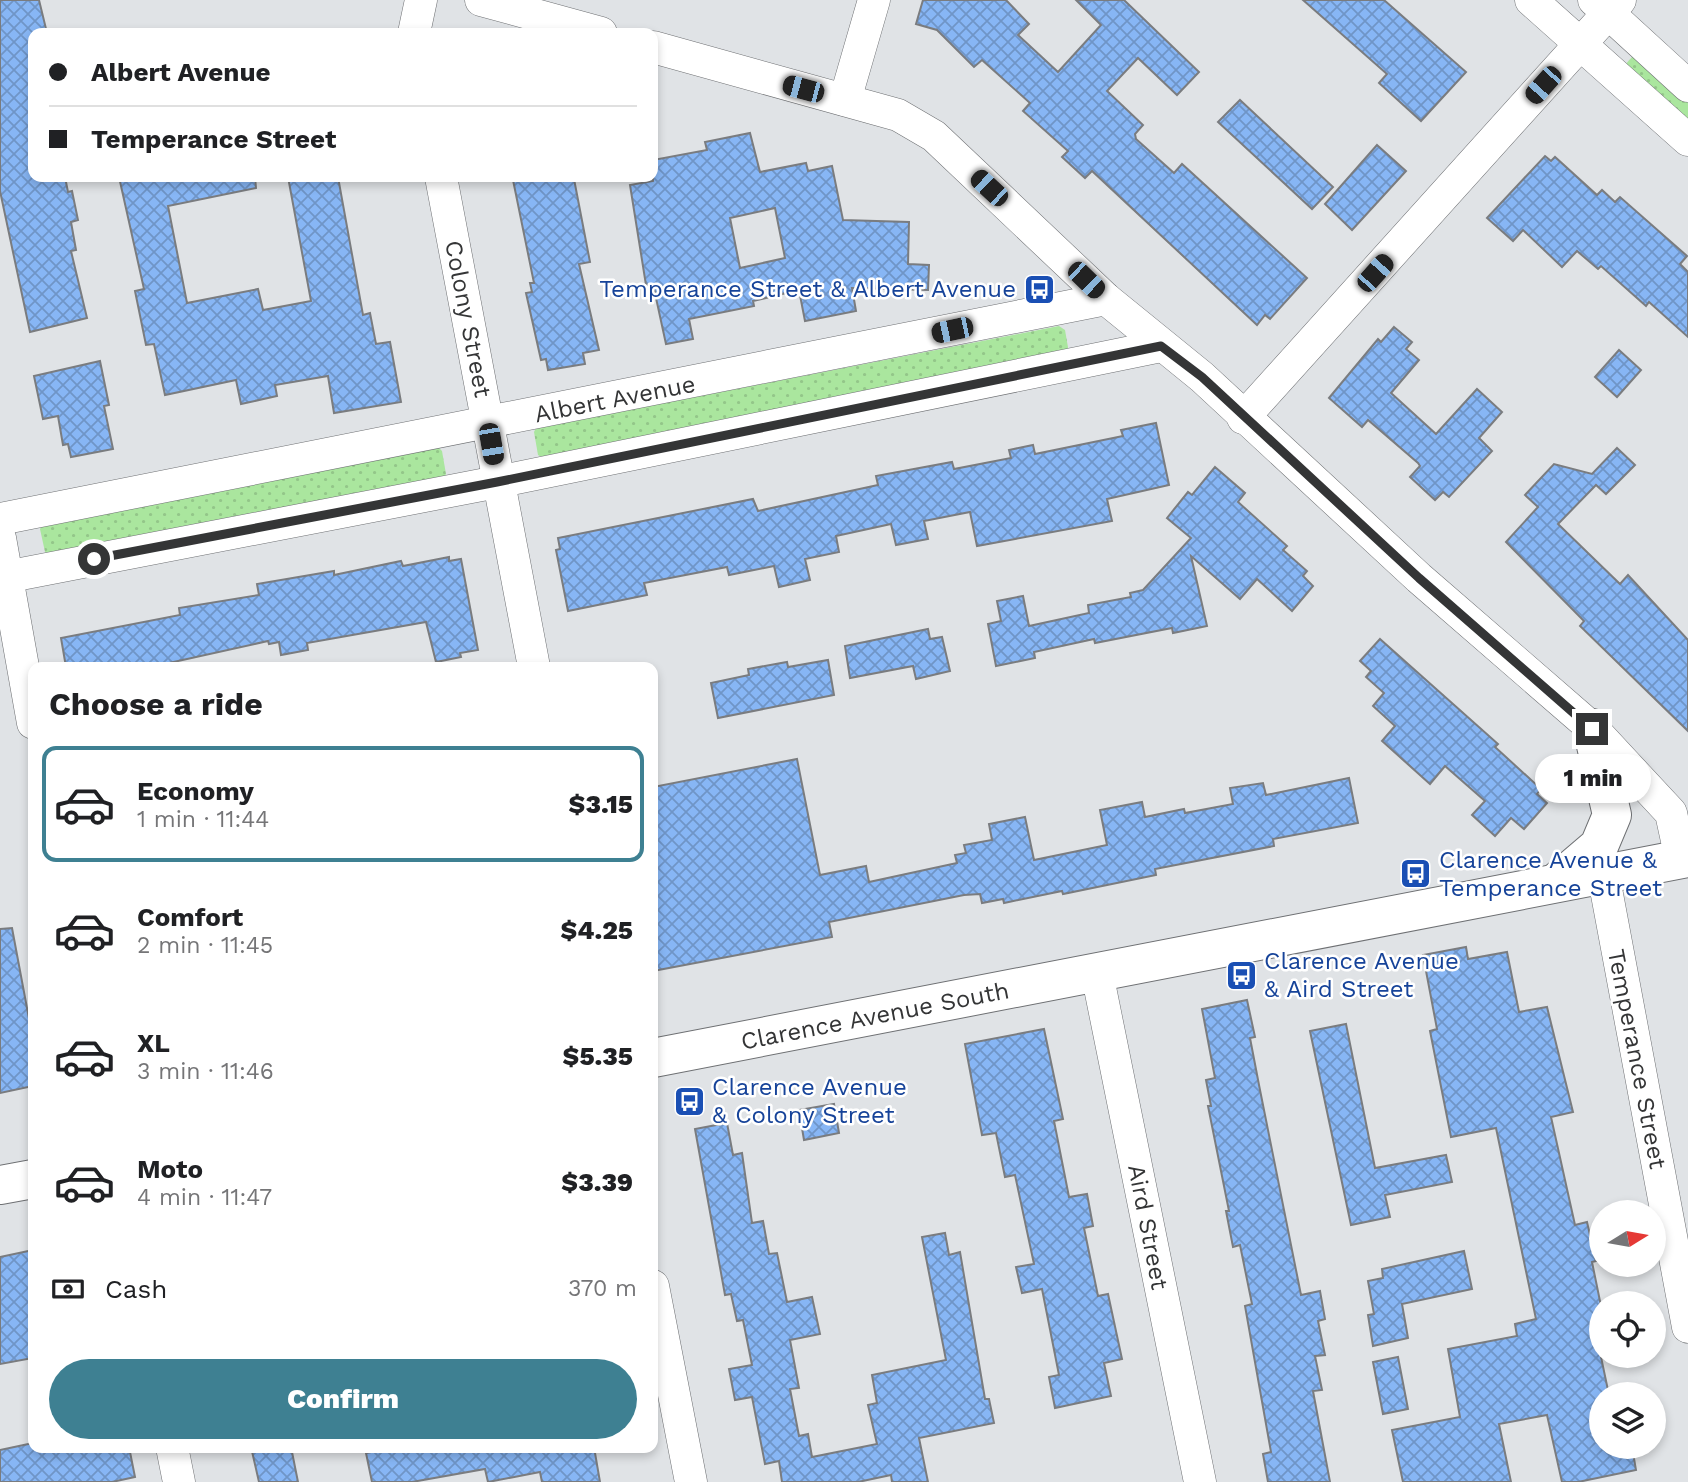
<!DOCTYPE html>
<html lang="en">
<head>
<meta charset="utf-8">
<style>
	body { margin:0; font-family:"Work Sans",sans-serif; background:#f2f2f2; color:#202124; height:100vh; display:flex; flex-direction:column; font-size:26px; white-space:nowrap }
	* { box-sizing:border-box; margin:0 }
	p { font-size:23px; color:#757577 }
	.icon { flex:none; width:38px; height:38px; fill:none; stroke:currentColor; stroke-width:2; stroke-linecap:round; stroke-linejoin:round }
	.map { position:relative; flex:1; overflow:hidden }
	.details { position:absolute; left:28px; top:662px; width:630px; height:791px; display:flex; flex-direction:column; background:#fff; border-radius:14px; box-shadow:0 4px 10px #0003 }
	.details>* { flex:none }
	.hud { position:absolute; left:28px; top:28px; width:630px; height:154px; border-radius:14px; box-shadow:0 4px 10px #0003; display:grid; align-content:center; height:154px; padding:0 21px; background:#fff }
	.needle { width:46px; rotate:79deg }
	.tools { position:absolute; left:1589px; top:1200px; display:grid; gap:14px }
	.tools a { display:grid; place-items:center; width:77px; height:77px; border-radius:50%; background:#fff; box-shadow:0 4px 10px #0003; font-size:35px }
	.end { position:absolute; width:32px; height:32px; margin:-16px; border:9px solid #343536; background:#fff; box-shadow:0 0 0 4px #fff }
	.from { border-radius:50% }
	.bubble { position:absolute; height:49px; border-radius:24px; background:#fff; box-shadow:0 4px 10px #0003; font-size:23px; font-weight:800; line-height:49px; text-align:center }
	.car { position:absolute; width:21px; height:42px; margin:-21px -10px; border-radius:9px; box-shadow:0 0 5px 2px #0007; background:linear-gradient(#222 24%,#8ab4d8 0 40%,#222 0 76%,#8ab4d8 0 86%,#222 0) }
	.hud b { display:flex; align-items:center; gap:24px; height:66px; font-size:26px }
	.hud b+b { border-top:2px solid #e0e0e0 }
	.hud i { width:18px; height:18px; background:#202124 }
	ul { padding:0; list-style:none }
	li { display:flex; align-items:center; gap:21px; height:116px; margin:0 14px 10px; padding:0 7px; border:4px solid transparent; border-radius:14px }
	li div { flex:1 }
	li b { display:block; font-size:26px }
	li em { font-style:normal; font-weight:800 }
	li.selected { border-color:#3e8092 }
	li>.icon { width:63px; height:63px; stroke-width:1.5 }
	h2 { padding:0 21px; font-size:32px; line-height:84px }
	.pay { display:flex; align-items:center; gap:18px; height:77px; padding:0 21px; font-size:26px }
	.pay p { margin-inline-start:auto }
	.button { display:flex; gap:14px; margin-top:auto; padding:14px 21px }
	.button a { flex:1; height:80px; border-radius:42px; background:#3e8092; color:#fff; font-size:28px; font-weight:800; line-height:80px; text-align:center }
	.map>svg:first-child { display:block }
	.grass { fill:url(#grass-dots) }
	.building { fill:url(#building-cross-hatch); stroke:#7a7c7f; stroke-width:2; fill-rule:evenodd }
	.lines { fill:none; stroke-linecap:round; stroke-linejoin:round }
	.minor-casing { stroke:#6e7073; stroke-width:33 }
	.secondary-casing { stroke:#6e7073; stroke-width:40 }
	.minor { stroke:#fff; stroke-width:32 }
	.secondary { stroke:#fff; stroke-width:38 }
	.route { stroke:#343536; stroke-width:9 }
	.labels { text-anchor:middle; stroke-width:5; stroke-linejoin:round; paint-order:stroke }
	.transit-label { font-size:24px; fill:#164399; stroke:#fff; text-anchor:start }
	.street-label { font-size:24px; fill:#343536; stroke:#fff }
</style>
</head>
<body>
<div class="map">
<svg width="1688" height="1482" viewBox="0 0 1688 1482">
	<defs>
		<pattern id="grass-dots" width="8" height="8" patternUnits="userSpaceOnUse" patternTransform="scale(1.75)"><rect width="8" height="8" fill="#aae69e"/><path d="M2 2h.1M6 6h.1" fill="none" stroke="#93c689" stroke-width="1.8" stroke-linecap="round"/></pattern>
		<pattern id="building-cross-hatch" width="8" height="8" patternUnits="userSpaceOnUse" patternTransform="scale(1.75)"><rect width="8" height="8" fill="#87b6f5"/><path d="M0 0l8 8M0 8l8-8" fill="none" stroke="#6f95c7"/></pattern>
	</defs>
	<rect width="100%" height="100%" fill="#e0e3e6"/>
	<g class="grass">
		<polygon points="1632,57 1636,57 1688,103 1688,128 1624,66"/>
		<polygon points="1059,326 1065,330 1069,353 543,458 538,455 534,432 536,428"/>
		<polygon points="438,447 442,451 446,474 443,479 49,555 45,552 40,529 44,523"/>
	</g>
	<g class="building">
		<polygon points="0,0 39,0 47,33 33,33 33,177 65,177 68,192 72,191 78,220 71,222 76,250 71,251 87,318 30,332 0,191"/>
		<polygon points="923,0 1006,0 1029,24 1018,35 1058,72 1101,25 1076,0 1124,0 1199,72 1177,95 1138,58 1107,91 1143,125 1135,134 1136,139 1174,173 1182,164 1307,278 1270,319 1265,315 1257,325 1092,171 1085,178 1062,157 1068,151 1023,111 1030,103 982,60 974,67 937,30 916,24"/>
		<polygon points="1303,0 1384,0 1466,72 1421,121 1379,83 1387,74"/>
		<polygon points="1240,100 1333,187 1312,209 1218,122"/>
		<path d="M 750,133 L 760,172 L 806,163 L 808,171 L 832,166 L 843,220 L 909,222 L 908,264 L 929,265 L 928,290 L 852,288 L 856,311 L 805,321 L 799,290 L 753,301 L 754,306 L 689,319 L 693,339 L 666,344 L 653,284 L 646,285 L 630,185 L 653,181 L 653,160 L 707,150 L 705,142 ZM 775,208 L 785,258 L 740,268 L 730,218 Z"/>
		<polygon points="1377,145 1406,171 1352,230 1325,204"/>
		<polygon points="1545,156 1551,161 1555,157 1597,195 1602,190 1615,202 1620,197 1687,256 1680,264 1688,272 1688,337 1649,302 1646,306 1601,266 1598,269 1577,251 1562,267 1523,230 1513,241 1487,218"/>
		<polygon points="119,177 255,177 256,188 168,206 187,303 258,289 263,310 311,301 288,177 338,177 363,315 370,313 376,344 390,342 401,402 334,413 328,376 275,385 277,396 241,404 236,380 165,395 154,344 146,345 135,291 144,289"/>
		<polygon points="528,177 563,177 564,181 574,179 590,262 579,264 599,350 583,353 585,364 548,370 546,359 541,360 526,293 532,292 530,283 534,283 513,180"/>
		<polygon points="1394,327 1412,342 1406,349 1419,360 1391,393 1436,434 1477,389 1502,412 1479,438 1492,451 1449,497 1443,492 1435,500 1410,477 1420,466 1418,463 1368,420 1362,427 1329,398 1378,339 1381,342"/>
		<polygon points="1619,350 1641,370 1617,397 1595,377"/>
		<polygon points="100,361 109,405 104,406 113,449 71,457 68,444 63,445 58,416 43,419 34,376"/>
		<polygon points="1156,423 1169,485 1107,499 1112,521 977,546 970,512 924,521 928,539 896,545 891,524 836,536 839,552 805,559 810,580 779,587 774,566 729,575 727,567 644,583 647,595 568,611 556,550 560,549 558,538 753,499 758,511 878,485 876,476 952,462 954,469 1011,458 1009,450 1033,445 1035,454 1123,436 1121,430"/>
		<polygon points="1617,448 1635,465 1606,494 1596,485 1558,524 1620,584 1628,575 1688,640 1688,731 1580,626 1584,621 1506,542 1538,507 1525,495 1554,464 1592,474"/>
		<polygon points="1215,467 1245,493 1238,502 1287,546 1283,550 1307,571 1303,576 1313,586 1292,611 1257,579 1240,599 1191,556 1207,626 1173,633 1172,628 1095,643 1094,639 1034,652 1035,658 996,666 988,624 1001,621 997,601 1023,596 1029,626 1089,613 1088,605 1131,597 1130,593 1143,590 1191,538 1167,518 1188,492 1192,495"/>
		<polygon points="449,557 449,561 461,559 478,650 460,653 461,657 436,662 426,622 307,643 308,650 281,655 279,642 269,644 268,641 151,667 66,667 61,638 180,615 179,608 259,595 257,584 334,571 334,575 401,561 403,566"/>
		<polygon points="928,629 930,639 942,637 950,671 916,679 913,666 850,678 845,646"/>
		<polygon points="1380,639 1498,744 1495,747 1541,789 1537,794 1547,803 1524,829 1511,818 1495,836 1472,815 1485,801 1445,766 1430,784 1382,741 1395,726 1373,706 1384,693 1366,677 1371,671 1360,661"/>
		<polygon points="828,660 834,695 718,718 711,683 749,675 748,669 787,662 788,667"/>
		<polygon points="797,759 820,875 866,866 869,882 957,863 955,855 966,853 964,845 992,840 989,824 1025,817 1034,860 1107,845 1100,810 1142,802 1145,817 1184,809 1185,813 1233,804 1230,788 1263,783 1266,795 1349,778 1358,823 1273,839 1274,846 1155,869 1156,875 1063,894 1062,891 1004,903 1003,899 982,903 980,894 964,895 829,922 832,937 653,971 653,787"/>
		<polygon points="12,928 33,1040 33,1086 0,1093 0,929"/>
		<polygon points="1466,947 1468,959 1507,952 1519,1012 1547,1007 1573,1112 1551,1117 1575,1225 1587,1222 1596,1261 1592,1262 1601,1306 1601,1357 1609,1395 1601,1395 1601,1447 1632,1447 1636,1470 1578,1482 1562,1482 1547,1415 1499,1424 1511,1482 1403,1482 1392,1430 1460,1417 1448,1349 1517,1336 1515,1324 1536,1319 1496,1128 1451,1137 1430,1031 1437,1029 1423,955"/>
		<polygon points="1247,1000 1255,1037 1250,1038 1259,1085 1301,1295 1320,1291 1325,1319 1318,1321 1325,1355 1315,1356 1322,1390 1313,1391 1330,1482 1268,1482 1263,1454 1271,1452 1245,1306 1252,1304 1240,1245 1233,1247 1226,1211 1229,1211 1208,1106 1211,1106 1206,1080 1215,1078 1202,1009"/>
		<polygon points="1346,1024 1375,1168 1446,1155 1452,1182 1385,1195 1390,1217 1351,1225 1310,1031"/>
		<polygon points="1044,1029 1063,1119 1054,1121 1069,1197 1087,1194 1093,1226 1084,1228 1098,1296 1108,1294 1122,1359 1104,1363 1111,1396 1055,1408 1049,1377 1059,1375 1042,1289 1022,1293 1016,1267 1034,1264 1015,1175 1005,1177 996,1133 982,1135 965,1044"/>
		<polygon points="834,1104 839,1133 804,1140 799,1110"/>
		<polygon points="727,1123 733,1155 742,1153 752,1223 763,1221 769,1254 777,1253 787,1302 812,1297 820,1334 790,1340 799,1388 790,1389 799,1436 808,1434 812,1457 877,1444 868,1405 877,1403 872,1375 946,1360 922,1237 945,1233 949,1255 960,1252 985,1399 989,1399 994,1423 919,1438 928,1482 892,1482 891,1475 858,1482 782,1482 779,1461 765,1464 752,1397 735,1400 729,1369 752,1365 743,1320 737,1321 731,1294 725,1295 695,1129"/>
		<polygon points="33,1250 33,1358 0,1364 0,1257"/>
		<polygon points="1464,1251 1472,1289 1402,1304 1408,1338 1373,1346 1368,1315 1374,1314 1368,1281 1383,1278 1382,1269"/>
		<polygon points="1398,1357 1408,1409 1383,1414 1373,1362"/>
		<polygon points="33,1443 33,1447 129,1447 135,1477 112,1482 0,1482 0,1450"/>
		<polygon points="251,1447 291,1447 298,1482 259,1482"/>
		<polygon points="398,1447 594,1447 600,1482 542,1482 540,1472 488,1482 485,1469 412,1482 372,1482 366,1453"/>
	</g>
	<g class="lines">
		<defs>
			<g id="minor">
				<polyline points="481,0 601,33"/>
				<polyline points="1531,0 1688,140"/>
				<polyline points="1594,0 1688,86"/>
				<polyline points="414,33 421,0"/>
				<polyline points="653,47 898,115 934,136 1106,299 1202,377 1419,578 1592,728 1671,813 1681,859"/>
				<polyline points="845,100 874,0"/>
				<polyline points="441,177 534,667"/>
				<polyline points="1243,418 1620,0"/>
				<polyline points="0,519 1106,299"/>
				<polyline points="0,538 33,723"/>
				<polyline points="0,578 497,482 1161,346"/>
				<polyline points="1603,873 1688,1327"/>
				<polyline points="1097,973 1200,1482"/>
				<polyline points="653,1286 691,1482"/>
				<polyline points="172,1447 179,1482"/>
			</g>
			<g id="secondary">
				<polyline points="1558,881 1599,846 1612,815 1592,728"/>
				<polyline points="653,1058 1688,858"/>
				<polyline points="0,1185 33,1179"/>
			</g>
		</defs>
		<use href="#minor" class="minor-casing"/>
		<use href="#secondary" class="secondary-casing"/>
		<use href="#minor" class="minor"/>
		<use href="#secondary" class="secondary"/>
	</g>
	<g class="lines">
		<polyline class="route" points="94,559 497,482 1161,346 1202,377 1419,578 1592,729"/>
	</g>
	<defs>
		<symbol id="bus-square" viewBox="-11 -11 22 22"><rect x="-9" y="-9" width="18" height="18" rx="4" fill="#1a4fb4" stroke="#fff"/><path d="M-5-6H5V4H4V6H2V4H-2V6H-4V4H-5ZM-3.5-4V0h7V-4ZM-3.5 1.2v1.5H-2V1.2ZM2 1.2v1.5H3.5V1.2Z" fill="#fff"/></symbol>
	</defs>
	<g fill-rule="evenodd">
		<use href="#bus-square" x="1022" y="272" width="35" height="35"/>
		<use href="#bus-square" x="1398" y="856" width="35" height="35"/>
		<use href="#bus-square" x="1224" y="958" width="35" height="35"/>
		<use href="#bus-square" x="672" y="1084" width="35" height="35"/>
	</g>
	<g class="labels">
		<g class="transit-label">
			<text x="1016" y="297" text-anchor="end">Temperance Street &amp; Albert Avenue</text>
			<text x="1439" y="868">Clarence Avenue &amp;<tspan x="1439" dy="28">Temperance Street</tspan></text>
			<text x="1264" y="969">Clarence Avenue<tspan x="1264" dy="28">&amp; Aird Street</tspan></text>
			<text x="712" y="1095">Clarence Avenue<tspan x="712" dy="28">&amp; Colony Street</tspan></text>
		</g>
		<g class="street-label">
			<text transform="translate(468 319) rotate(79)" y="8">Colony Street</text>
			<text transform="translate(615 399) rotate(-11)" y="8">Albert Avenue</text>
			<text transform="translate(875 1016) rotate(-11)" y="8">Clarence Avenue South</text>
			<text transform="translate(1637 1059) rotate(79)" y="8">Temperance Street</text>
			<text transform="translate(1148 1227) rotate(79)" y="8">Aird Street</text>
		</g>
	</g>
</svg>
<div class="tools">
<a><svg class="needle" viewBox="-14 -14 28 28"><path d="M0-13l5 13h-10z" fill="#e53935"/><path d="M0 13l5-13h-10z" fill="#757577"/></svg></a>
<a><svg class="icon" aria-label="locate" viewBox="0 0 24 24"><circle cx="12" cy="12" r="6"/><path d="M12 2v4M12 18v4M2 12h4M18 12h4"/></svg></a>
<a><svg class="icon" aria-label="layers" viewBox="0 0 24 24"><path d="M12 4l9 5-9 5-9-5zM3 14l9 5 9-5"/></svg></a>
</div>
<i class="end from" style="left:94px;top:559px"></i>
<i class="end" style="left:1592px;top:729px"></i>
<div class="bubble" style="left:1535px;top:754px;width:116px">1 min</div>
<i class="car" style="left:1543px;top:85px;rotate:222deg"></i>
<i class="car" style="left:803px;top:89px;rotate:285deg"></i>
<i class="car" style="left:989px;top:188px;rotate:313deg"></i>
<i class="car" style="left:1375px;top:273px;rotate:42deg"></i>
<i class="car" style="left:1086px;top:280px;rotate:134deg"></i>
<i class="car" style="left:952px;top:330px;rotate:258deg"></i>
<i class="car" style="left:491px;top:444px;rotate:170deg"></i>
<div class="hud">
<b><i class="from"></i>Albert Avenue</b>
<b><i></i>Temperance Street</b>
</div>
<section class="details">
<h2>Choose a ride</h2>
<ul>
<li class="selected"><svg class="icon" aria-label="car" viewBox="0 0 24 24"><path d="M5 17H2v-5l4-1 3-4h7l3 4 3 1v5h-3M9 17h6M6 11h13"/><circle cx="7" cy="17" r="2"/><circle cx="17" cy="17" r="2"/></svg><div><b>Economy</b><p>1 min · 11:44</p></div><em>$3.15</em></li>
<li><svg class="icon" aria-label="car" viewBox="0 0 24 24"><path d="M5 17H2v-5l4-1 3-4h7l3 4 3 1v5h-3M9 17h6M6 11h13"/><circle cx="7" cy="17" r="2"/><circle cx="17" cy="17" r="2"/></svg><div><b>Comfort</b><p>2 min · 11:45</p></div><em>$4.25</em></li>
<li><svg class="icon" aria-label="car" viewBox="0 0 24 24"><path d="M5 17H2v-5l4-1 3-4h7l3 4 3 1v5h-3M9 17h6M6 11h13"/><circle cx="7" cy="17" r="2"/><circle cx="17" cy="17" r="2"/></svg><div><b>XL</b><p>3 min · 11:46</p></div><em>$5.35</em></li>
<li><svg class="icon" aria-label="car" viewBox="0 0 24 24"><path d="M5 17H2v-5l4-1 3-4h7l3 4 3 1v5h-3M9 17h6M6 11h13"/><circle cx="7" cy="17" r="2"/><circle cx="17" cy="17" r="2"/></svg><div><b>Moto</b><p>4 min · 11:47</p></div><em>$3.39</em></li>
</ul>
<div class="pay"><svg class="icon" aria-label="cash" viewBox="0 0 24 24"><path d="M3 7h18v10H3z"/><circle cx="12" cy="12" r="2"/></svg>Cash<p>370 m</p></div>
<div class="button"><a>Confirm</a></div>
</section>
</div>
</body>
</html>
